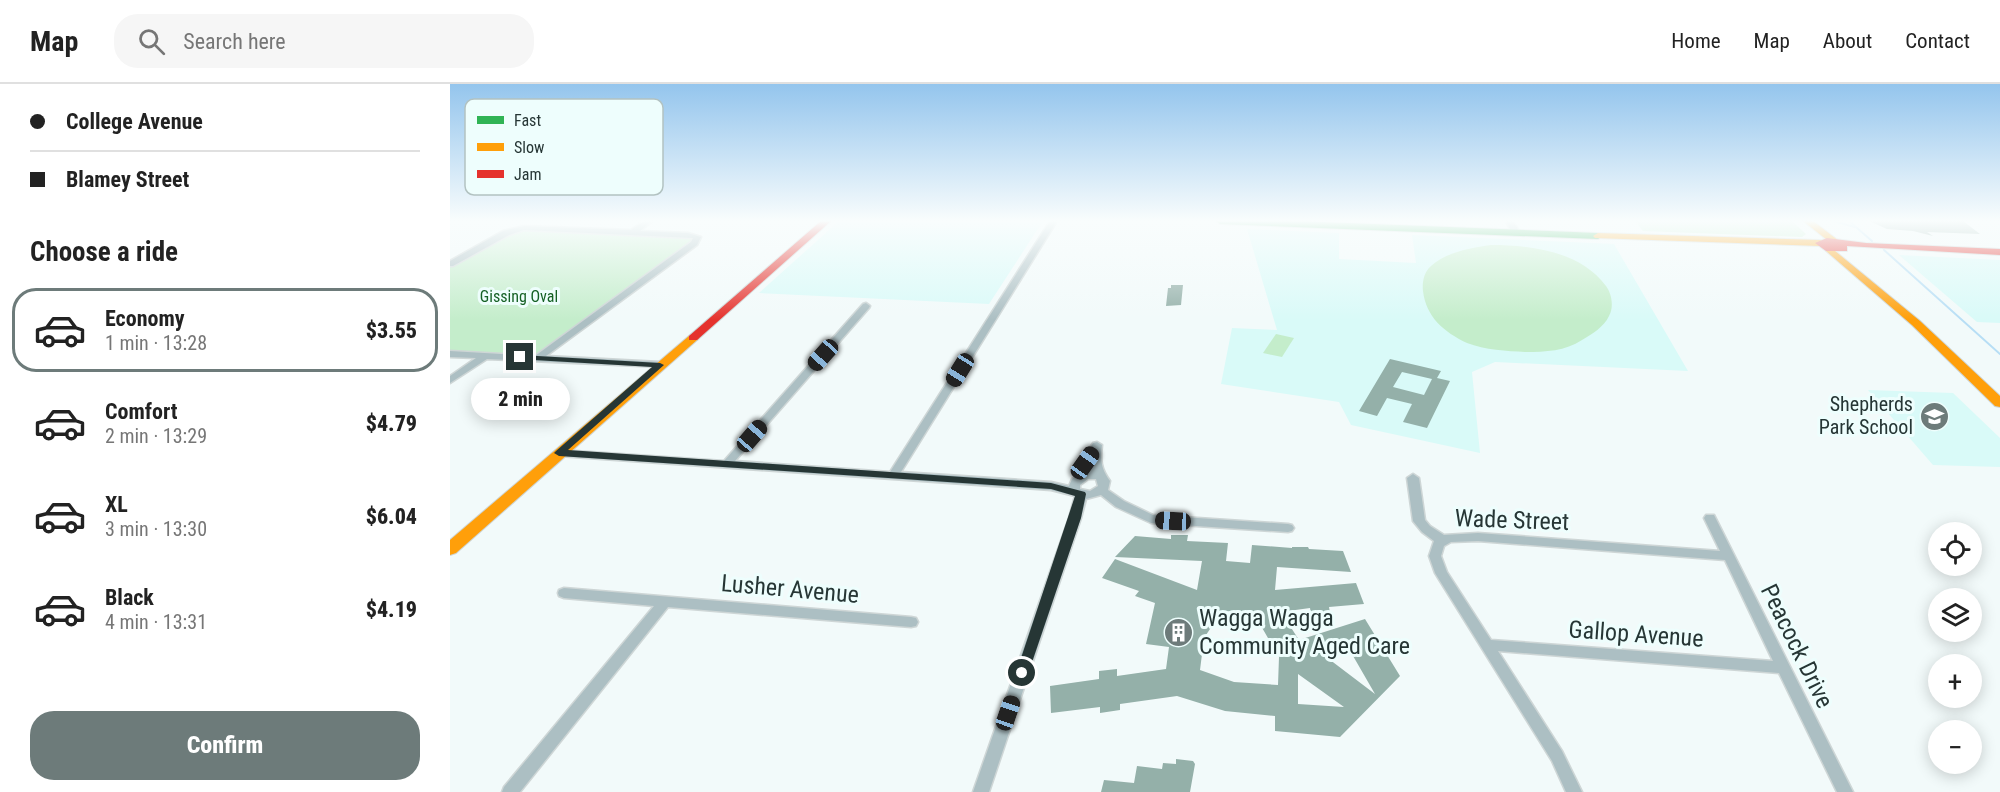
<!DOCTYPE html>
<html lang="en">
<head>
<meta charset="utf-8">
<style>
	body { margin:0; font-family:"Roboto Condensed",sans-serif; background:#f6f6f6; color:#222; height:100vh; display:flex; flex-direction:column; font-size:22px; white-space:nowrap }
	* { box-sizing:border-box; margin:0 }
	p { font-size:20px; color:#767676 }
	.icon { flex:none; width:33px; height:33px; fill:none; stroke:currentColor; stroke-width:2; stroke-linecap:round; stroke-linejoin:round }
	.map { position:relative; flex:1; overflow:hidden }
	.side { display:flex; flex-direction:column; background:#fff; width:450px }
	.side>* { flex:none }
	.hud { display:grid; align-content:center; height:132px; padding:0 30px; background:#fff }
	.tools { position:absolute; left:1478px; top:438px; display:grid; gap:12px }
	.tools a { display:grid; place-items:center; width:54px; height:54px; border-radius:50%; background:#fff; box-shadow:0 3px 15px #0003; font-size:30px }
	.end { position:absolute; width:27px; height:27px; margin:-14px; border:8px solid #263635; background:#fff; box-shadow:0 0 0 3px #fff }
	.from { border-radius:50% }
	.bubble { position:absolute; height:42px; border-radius:21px; background:#fff; box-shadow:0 3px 15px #0003; font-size:20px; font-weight:800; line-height:42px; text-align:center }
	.car { position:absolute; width:18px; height:36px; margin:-18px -9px; border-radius:8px; box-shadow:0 0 4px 2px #0007; background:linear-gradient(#222 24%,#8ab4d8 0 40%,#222 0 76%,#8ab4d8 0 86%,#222 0) }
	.hud b { display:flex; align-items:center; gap:21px; height:57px; font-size:22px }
	.hud b+b { border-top:2px solid #e0e0e0 }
	.hud i { width:15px; height:15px; background:#222 }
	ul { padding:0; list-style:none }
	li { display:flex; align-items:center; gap:18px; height:84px; margin:0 12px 9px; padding:0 18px; border:3px solid transparent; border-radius:24px }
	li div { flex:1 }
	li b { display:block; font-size:22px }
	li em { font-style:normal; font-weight:800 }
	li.on { border-color:#6d7b7a }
	li>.icon { width:54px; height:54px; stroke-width:1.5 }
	h2 { padding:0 30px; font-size:27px; line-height:72px }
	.cta { display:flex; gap:12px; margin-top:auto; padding:12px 30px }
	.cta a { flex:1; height:69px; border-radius:24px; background:#6d7b7a; color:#fff; font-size:24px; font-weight:800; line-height:69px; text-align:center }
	header { display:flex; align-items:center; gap:36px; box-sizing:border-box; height:84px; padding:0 30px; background:#fff; border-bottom:2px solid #e0e0e0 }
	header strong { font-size:28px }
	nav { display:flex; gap:33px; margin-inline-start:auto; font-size:21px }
	.search { width:420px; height:54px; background:#f6f6f6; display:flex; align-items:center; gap:15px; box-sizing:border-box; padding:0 21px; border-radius:24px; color:#767676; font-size:22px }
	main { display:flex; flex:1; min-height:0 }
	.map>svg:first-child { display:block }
	.built { fill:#d9faf8 }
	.green { fill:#c4edcb }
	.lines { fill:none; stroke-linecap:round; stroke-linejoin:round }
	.stream { stroke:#b7def5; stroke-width:2 }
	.building { fill:#94b0a9; fill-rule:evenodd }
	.street-casing { stroke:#ced6d6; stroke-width:3 }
	.fast-casing { stroke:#ced6d6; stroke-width:2 }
	.slow-casing { stroke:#ced6d6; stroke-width:2 }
	.jam-casing { stroke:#ced6d6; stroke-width:2 }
	.street { fill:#acbfc3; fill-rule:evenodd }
	.fast { fill:#30b455; fill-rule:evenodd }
	.slow { fill:#ff9f0a; fill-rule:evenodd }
	.jam { fill:#e5322d; fill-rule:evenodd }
	.route { fill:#263635 }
	.labels { text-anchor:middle; stroke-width:6; stroke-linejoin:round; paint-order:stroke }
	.far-park-label { font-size:16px; fill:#156125; stroke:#eefefd }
	.poi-label { font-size:20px; fill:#263635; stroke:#eefefd; text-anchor:end }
	.near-street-label { font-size:24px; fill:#263635; stroke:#eefefd }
	.near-poi-label { font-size:24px; fill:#263635; stroke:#eefefd; text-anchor:start }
	.key { fill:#eefefd; stroke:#b2c2c1; stroke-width:1.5 }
	.key-label { font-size:16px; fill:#263635 }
</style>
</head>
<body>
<header>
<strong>Map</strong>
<div class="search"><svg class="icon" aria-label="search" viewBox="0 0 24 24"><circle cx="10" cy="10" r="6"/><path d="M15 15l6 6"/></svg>Search here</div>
<nav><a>Home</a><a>Map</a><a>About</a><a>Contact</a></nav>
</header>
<main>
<section class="side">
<div class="hud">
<b><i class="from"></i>College Avenue</b>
<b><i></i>Blamey Street</b>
</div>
<h2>Choose a ride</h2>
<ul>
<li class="on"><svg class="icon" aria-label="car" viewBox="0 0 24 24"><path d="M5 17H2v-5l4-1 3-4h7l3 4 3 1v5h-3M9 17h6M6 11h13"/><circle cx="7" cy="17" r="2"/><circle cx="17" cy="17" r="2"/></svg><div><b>Economy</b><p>1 min · 13:28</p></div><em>$3.55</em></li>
<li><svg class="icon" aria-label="car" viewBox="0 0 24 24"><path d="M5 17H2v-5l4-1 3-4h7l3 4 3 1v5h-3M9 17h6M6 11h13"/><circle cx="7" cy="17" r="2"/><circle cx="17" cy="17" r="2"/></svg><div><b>Comfort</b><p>2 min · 13:29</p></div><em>$4.79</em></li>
<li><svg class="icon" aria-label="car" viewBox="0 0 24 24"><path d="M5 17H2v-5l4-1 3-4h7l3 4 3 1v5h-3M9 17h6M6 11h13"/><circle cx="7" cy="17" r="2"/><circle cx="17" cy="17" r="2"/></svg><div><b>XL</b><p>3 min · 13:30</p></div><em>$6.04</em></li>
<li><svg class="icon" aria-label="car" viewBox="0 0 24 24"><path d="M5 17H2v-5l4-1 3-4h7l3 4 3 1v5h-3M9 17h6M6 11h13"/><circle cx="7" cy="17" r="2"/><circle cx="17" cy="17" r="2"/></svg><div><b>Black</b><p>4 min · 13:31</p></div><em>$4.19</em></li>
</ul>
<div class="cta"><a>Confirm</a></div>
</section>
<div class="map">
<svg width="1550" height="708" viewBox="0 0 1550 708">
	<rect width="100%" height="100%" fill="#f2fafa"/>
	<g class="built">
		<polygon points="389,137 593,137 539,220 309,209"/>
		<polygon points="797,145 889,149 889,175 966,179 962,151 1164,160 1238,287 1045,278 1022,288 1030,369 901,341 889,318 771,300 782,244 827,246"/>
		<polygon points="1449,171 1550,176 1550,239 1527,238"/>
		<polygon points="1418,306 1503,309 1550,354 1550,383 1483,381"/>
	</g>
	<g class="green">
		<polygon points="1185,137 1342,137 1356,150 1352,153 1193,147"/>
		<polygon points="68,145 238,151 247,156 88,274 0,270 0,180"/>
		<path d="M 1041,161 C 1081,161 1130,167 1156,202 C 1162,210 1164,223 1159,232 C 1154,243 1142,250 1132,256 C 1115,267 1096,268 1075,268 C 1057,267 1035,266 1017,259 C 994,248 976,233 973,207 C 972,198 974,188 981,182 C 997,168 1020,164 1041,161 Z"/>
		<polygon points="826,250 844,254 832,273 813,269"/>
	</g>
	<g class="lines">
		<g class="stream">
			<polyline points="1383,137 1405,143"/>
			<polyline points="1399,137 1422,157"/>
			<polyline points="1434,166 1550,270"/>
		</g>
	</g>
	<g class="building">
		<polygon points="1419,137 1513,137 1530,150 1477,148 1483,152 1463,147 1437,145"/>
		<polygon points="721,201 733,201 731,221 716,222 718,204 721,204"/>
		<path d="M 940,275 L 991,287 L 987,294 L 1000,297 L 977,344 L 953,338 L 962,320 L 937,314 L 927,332 L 909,327 ZM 952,288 L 982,295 L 974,311 L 943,303 Z"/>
		<path d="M 721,451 L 738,451 L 737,457 L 778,459 L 776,477 L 800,479 L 802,461 L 842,464 L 842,463 L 858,463 L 859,465 L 893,467 L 901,488 L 827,483 L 825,506 L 906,499 L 914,520 L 879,523 L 880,529 L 861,530 L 860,524 L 831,528 L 849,556 L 915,535 L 950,592 L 890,653 L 825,647 L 825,632 L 775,627 L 727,612 L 670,620 L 670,626 L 650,629 L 650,623 L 601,629 L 600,602 L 649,595 L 649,587 L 667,585 L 667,592 L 716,585 L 719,563 L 696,560 L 705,519 L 685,512 L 689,507 L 652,494 L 665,475 L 747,506 L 752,477 L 665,473 L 685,452 L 721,455 ZM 772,527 L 803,528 L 829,573 L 828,601 L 784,598 L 750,586 L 754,554 ZM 895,558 L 925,610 L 867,566 ZM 848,590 L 894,623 L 848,620 Z"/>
		<polygon points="726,675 743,677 745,680 740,708 651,708 654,696 684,699 687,682 712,685 713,679 726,680"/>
	</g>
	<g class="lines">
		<defs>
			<g id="street">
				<polygon points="194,137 202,137 190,147 238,149 251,153 247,161 96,272 210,278 215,281 213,283 37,275 0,299 0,292 26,274 0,273 0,267 85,272 241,158 243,154 74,146 59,151 3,182 0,182 0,177 53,147 74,142 181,146"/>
				<path d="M 600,137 L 607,137 L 451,388 L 601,398 L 619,402 L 622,395 L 629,390 L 630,379 L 643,359 L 647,358 L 652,361 C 650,376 651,385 660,397 L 658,406 L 674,417 L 703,431 L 838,440 L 842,441 L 844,444 L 842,447 L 838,448 L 701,439 L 666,423 L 651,411 L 636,415 L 631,434 L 539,708 L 523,708 L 619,434 L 625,412 L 601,406 L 109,372 L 104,369 L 109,366 L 274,377 L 413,220 L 416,219 L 420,222 L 419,224 L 285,377 L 440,388 ZM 638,395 L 646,395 L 648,402 L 640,407 L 630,405 L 630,401 Z"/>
				<polygon points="1056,137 1063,137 1070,149 1069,151 1063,151"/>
				<path d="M 963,390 L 969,394 L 975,436 L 980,442 L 994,451 L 1028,449 L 1270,467 L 1254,434 L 1256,431 L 1264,431 L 1403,708 L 1387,708 L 1329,589 L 1048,567 L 1112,667 L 1132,708 L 1116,708 L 1102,677 L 985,489 L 979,472 L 984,457 L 972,448 L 963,437 L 957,394 ZM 1028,457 L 1275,476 L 1323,577 L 1041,556 L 997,488 L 991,472 L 994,462 L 1001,458 Z"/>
				<polygon points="114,504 461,533 466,534 468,538 466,542 461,543 218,523 70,708 52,708 54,703 204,522 114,514 109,512 108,509 109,506"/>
			</g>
			<polygon id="fast" points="766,137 848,137 1148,149 1153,152 1148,155 770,140"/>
			<g id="slow">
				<polygon points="1353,137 1363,137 1389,157 1381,159"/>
				<polygon points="1148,149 1370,156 1375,159 1370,162 1145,154 1143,152"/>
				<polygon points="1379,162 1470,237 1550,312 1550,323 1545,322 1462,241 1376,167 1376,163"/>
				<polygon points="243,251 249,254 247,256 6,469 0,471 0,456 239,252"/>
			</g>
			<g id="jam">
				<polygon points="371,137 381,137 247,256 239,256 239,252"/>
				<polygon points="1377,154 1416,159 1550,165 1550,171 1397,162 1397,167 1376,167 1365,159"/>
			</g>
		</defs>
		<use href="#street" class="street-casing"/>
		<use href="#fast" class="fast-casing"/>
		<use href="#slow" class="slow-casing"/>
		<use href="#jam" class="jam-casing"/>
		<use href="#street" class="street"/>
		<use href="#fast" class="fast"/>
		<use href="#slow" class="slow"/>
		<use href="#jam" class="jam"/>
	</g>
	<linearGradient id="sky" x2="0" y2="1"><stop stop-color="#94c5ed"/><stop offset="0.58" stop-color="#f9fdfd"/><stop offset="1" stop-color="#f9fdfd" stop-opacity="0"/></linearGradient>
	<rect width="1550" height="236" fill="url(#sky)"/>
	<polygon class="route" points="70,271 210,279 214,281 118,366 601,399 635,408 636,410 631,434 577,593 572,595 566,589 625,412 601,405 109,372 104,369 106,367 202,283 67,275 67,272"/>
	<defs>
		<symbol id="school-disc" viewBox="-11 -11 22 22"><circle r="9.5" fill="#6d7b7a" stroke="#eefefd"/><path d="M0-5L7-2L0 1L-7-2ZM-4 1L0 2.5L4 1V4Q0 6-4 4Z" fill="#fff"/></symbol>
		<symbol id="building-disc" viewBox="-11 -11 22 22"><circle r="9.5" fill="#6d7b7a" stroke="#eefefd"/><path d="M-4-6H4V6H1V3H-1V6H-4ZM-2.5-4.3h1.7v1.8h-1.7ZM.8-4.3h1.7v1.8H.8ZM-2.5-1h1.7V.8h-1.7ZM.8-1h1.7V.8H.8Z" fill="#fff"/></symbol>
	</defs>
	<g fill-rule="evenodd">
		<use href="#school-disc" x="1468" y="316" width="33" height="33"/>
		<use href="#building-disc" x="712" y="532" width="33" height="33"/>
	</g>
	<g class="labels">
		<g class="far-park-label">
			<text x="69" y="218">Gissing Oval</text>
		</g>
		<g class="poi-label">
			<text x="1463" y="327">Shepherds<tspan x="1463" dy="23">Park School</tspan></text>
		</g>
		<g class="near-street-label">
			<text transform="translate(1062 436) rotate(2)" y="8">Wade Street</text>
			<text transform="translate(340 505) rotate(5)" y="8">Lusher Avenue</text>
			<text transform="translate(1186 550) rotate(4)" y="8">Gallop Avenue</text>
			<text transform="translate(1347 562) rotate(64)" y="8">Peacock Drive</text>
		</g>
		<g class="near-poi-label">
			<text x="749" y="542">Wagga Wagga<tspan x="749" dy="28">Community Aged Care</tspan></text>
		</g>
	</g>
	<rect x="15" y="15" width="198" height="96" rx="9" class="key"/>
	<rect x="27" y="32" width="27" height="8" fill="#30b455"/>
	<rect x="27" y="59" width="27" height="8" fill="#ff9f0a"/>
	<rect x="27" y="86" width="27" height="8" fill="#e5322d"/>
	<g class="key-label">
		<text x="64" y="42">Fast</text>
		<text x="64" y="69">Slow</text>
		<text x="64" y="96">Jam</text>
	</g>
</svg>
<div class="tools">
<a><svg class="icon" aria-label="locate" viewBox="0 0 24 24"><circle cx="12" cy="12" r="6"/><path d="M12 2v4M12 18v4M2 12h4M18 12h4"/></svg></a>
<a><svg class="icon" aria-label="layers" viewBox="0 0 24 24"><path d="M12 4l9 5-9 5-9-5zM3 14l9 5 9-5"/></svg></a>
<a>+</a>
<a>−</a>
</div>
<i class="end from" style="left:572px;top:589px"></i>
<i class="end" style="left:70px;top:273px"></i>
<div class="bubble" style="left:21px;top:294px;width:99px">2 min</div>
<i class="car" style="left:373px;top:271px;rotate:222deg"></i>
<i class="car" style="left:510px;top:286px;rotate:212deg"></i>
<i class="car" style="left:302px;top:352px;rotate:41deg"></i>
<i class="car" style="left:635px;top:379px;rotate:35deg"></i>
<i class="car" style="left:723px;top:437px;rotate:273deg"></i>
<i class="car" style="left:558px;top:629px;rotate:19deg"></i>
</div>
</main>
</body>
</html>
